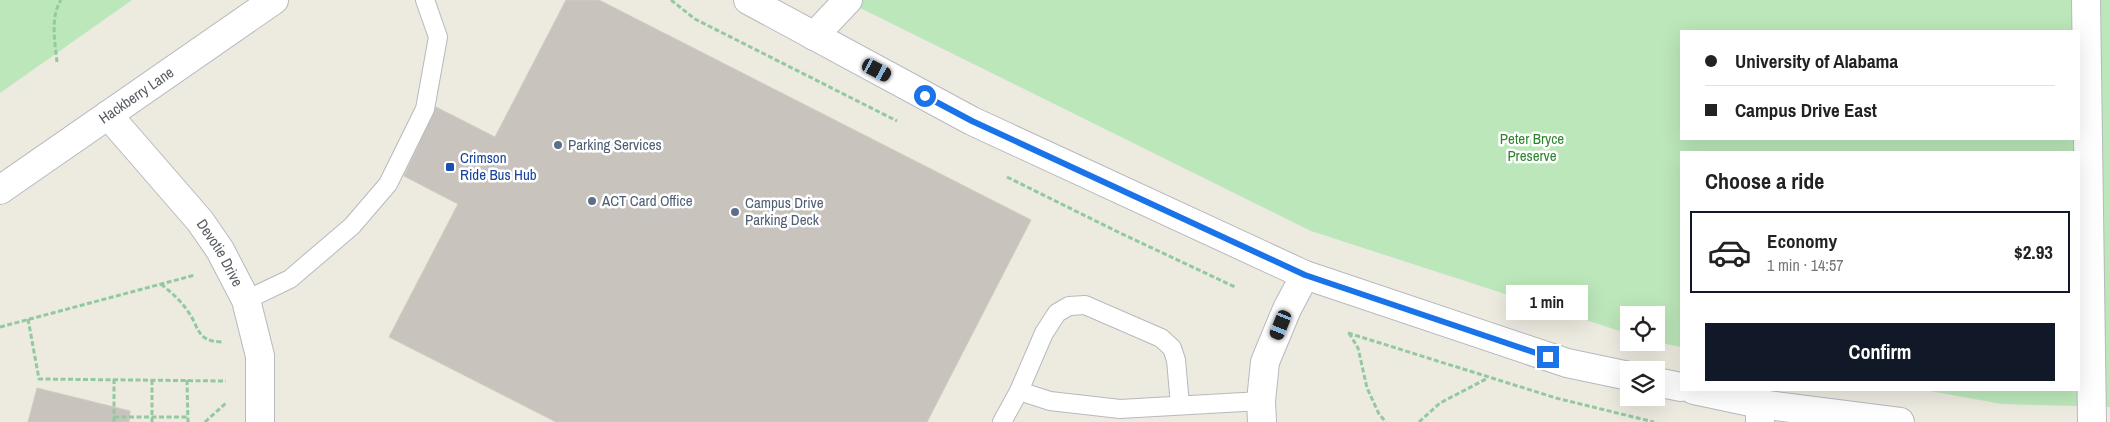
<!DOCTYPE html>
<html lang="en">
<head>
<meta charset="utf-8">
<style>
	body { margin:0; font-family:"Archivo Narrow",sans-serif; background:#f2f2f2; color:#222; height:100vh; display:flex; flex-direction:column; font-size:19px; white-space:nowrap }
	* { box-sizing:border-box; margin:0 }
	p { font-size:16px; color:#767676 }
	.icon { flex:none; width:28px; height:28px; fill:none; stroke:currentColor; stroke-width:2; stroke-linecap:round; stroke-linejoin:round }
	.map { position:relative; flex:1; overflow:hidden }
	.drawer { position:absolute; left:1680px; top:151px; width:400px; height:240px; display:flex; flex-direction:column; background:#fff; border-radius:0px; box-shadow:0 5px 20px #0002 }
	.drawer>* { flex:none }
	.hud { position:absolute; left:1680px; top:30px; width:400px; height:110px; border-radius:0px; box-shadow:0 5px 20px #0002; display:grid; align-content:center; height:110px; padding:0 25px; background:#fff }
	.fabs { position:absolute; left:1620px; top:306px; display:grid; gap:10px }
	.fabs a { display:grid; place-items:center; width:45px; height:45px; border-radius:0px; background:#fff; box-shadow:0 5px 20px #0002; font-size:25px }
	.end { position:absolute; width:22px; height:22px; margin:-11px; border:6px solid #1a73e8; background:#fff; box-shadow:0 0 0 2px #fff }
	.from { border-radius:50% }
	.bubble { position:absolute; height:35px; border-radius:0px; background:#fff; box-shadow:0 5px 20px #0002; font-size:16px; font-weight:700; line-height:35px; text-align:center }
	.car { position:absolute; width:15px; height:30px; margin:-15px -8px; border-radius:6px; box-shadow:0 0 4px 1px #0007; background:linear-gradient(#222 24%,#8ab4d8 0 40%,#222 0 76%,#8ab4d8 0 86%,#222 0) }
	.hud b { display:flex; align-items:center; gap:18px; height:48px; font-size:19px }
	.hud b+b { border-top:1px solid #e0e0e0 }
	.hud i { width:12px; height:12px; background:#222 }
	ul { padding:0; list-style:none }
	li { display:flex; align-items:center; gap:15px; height:82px; margin:0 10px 8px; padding:0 15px; border:2px solid transparent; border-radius:0px }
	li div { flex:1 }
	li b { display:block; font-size:19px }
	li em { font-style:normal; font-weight:700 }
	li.selected { border-color:#111827 }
	li>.icon { width:45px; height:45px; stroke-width:1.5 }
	h2 { padding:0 25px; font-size:22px; line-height:60px }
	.primary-button { display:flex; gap:10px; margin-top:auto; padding:10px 25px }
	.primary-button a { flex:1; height:58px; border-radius:0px; background:#111827; color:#fff; font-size:20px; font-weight:700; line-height:58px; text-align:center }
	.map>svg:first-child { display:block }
	.green { fill:#bce7ba; fill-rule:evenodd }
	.building { fill:#c8c4bd; stroke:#d2cbbe }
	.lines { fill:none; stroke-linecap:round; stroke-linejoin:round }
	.service-casing { stroke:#b6b9be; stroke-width:20 }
	.minor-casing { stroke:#b6b9be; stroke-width:30 }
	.tertiary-casing { stroke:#b6b9be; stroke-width:30 }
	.path { stroke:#93c9a0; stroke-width:3; stroke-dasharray:5 2.5; stroke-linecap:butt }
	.service { stroke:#fff; stroke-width:18 }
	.minor { stroke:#fff; stroke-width:28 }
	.tertiary { stroke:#fff; stroke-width:28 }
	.route { stroke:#1a73e8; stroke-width:6 }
	.service-dot { fill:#5c6f8a; stroke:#fff; stroke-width:2 }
	.transit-dot { fill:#1a4fb4; stroke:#fff; stroke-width:2 }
	.labels { text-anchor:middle; stroke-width:5; stroke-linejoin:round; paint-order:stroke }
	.street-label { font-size:15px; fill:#595e63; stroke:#fff }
	.park-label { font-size:15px; fill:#2e852e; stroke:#fff }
	.service-label { font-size:15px; fill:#4e5e75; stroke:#fff; text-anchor:start }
	.transit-label { font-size:15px; fill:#164399; stroke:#fff; text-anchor:start }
</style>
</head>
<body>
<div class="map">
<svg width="2110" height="422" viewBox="0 0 2110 422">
	<rect width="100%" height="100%" fill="#edeae0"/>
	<g class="green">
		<polygon points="0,0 132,0 0,93"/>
		<path d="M 844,0 L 2110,0 L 2110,407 L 2002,404 L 1924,390 L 2079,390 L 2079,152 L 1681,152 L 1681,347 L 1656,342 L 1656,315 L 1629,315 L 1629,334 L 1311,231 ZM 1681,31 L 2079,31 L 2079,139 L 1681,139 Z"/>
	</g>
	<g class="building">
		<polygon points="566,0 599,0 1031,220 927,422 556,422 389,337 458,204 404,176 436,107 495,137"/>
		<polygon points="37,388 130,411 129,422 28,422"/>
	</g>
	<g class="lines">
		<defs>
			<g id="service">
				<polyline points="246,300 290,279 352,226 388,184 425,109 438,37 425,0"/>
				<polyline points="1019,391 1050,401 1120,409 1261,401"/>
				<polyline points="1002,422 1019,391 1044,333 1057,313 1069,306 1085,305 1161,338 1172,348 1176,360 1180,405"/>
			</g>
			<g id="minor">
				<polyline points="2086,0 2092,422"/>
				<polyline points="814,36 848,0"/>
				<path id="s1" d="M 108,115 L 200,221 L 220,250 L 246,300 L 260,356 L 260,422"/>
				<path id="s2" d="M 0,190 L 274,0"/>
				<polyline points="1262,422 1261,401 1265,362 1287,309 1305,275"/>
				<polyline points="1760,422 1760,404"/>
			</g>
			<g id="tertiary">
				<polyline points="748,0 972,121 1305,275 1567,363 1629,376"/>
				<polyline points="1656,382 1681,387"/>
				<polyline points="1694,390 1760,404 1900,422"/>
			</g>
		</defs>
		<use href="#service" class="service-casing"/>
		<use href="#minor" class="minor-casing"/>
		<use href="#tertiary" class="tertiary-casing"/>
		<g class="path">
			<polyline points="671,0 695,19 897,121"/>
			<path d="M 57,62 C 55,43 50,17 61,0"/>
			<polyline points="1007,177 1118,232 1235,287"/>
			<path d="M 161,284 C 171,292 180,300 187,310 C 200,327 195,341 222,342"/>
			<polyline points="28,319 39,379 226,381"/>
			<polyline points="0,327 195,275"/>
			<polyline points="1348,333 1556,398 1654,422"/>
			<polyline points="1349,333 1358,348 1367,388 1379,414 1386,422"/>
			<polyline points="114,379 114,422"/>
			<polyline points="152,380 152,422"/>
			<polyline points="187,380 188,422"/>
			<polyline points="114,417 188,417"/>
			<polyline points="205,422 226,403"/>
			<polyline points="1419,422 1440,403 1488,378"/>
		</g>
		<use href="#service" class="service"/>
		<use href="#minor" class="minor"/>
		<use href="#tertiary" class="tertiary"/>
	</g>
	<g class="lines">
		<polyline class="route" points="925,96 972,121 1305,275 1548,357"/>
	</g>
	<g class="service-dot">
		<circle cx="558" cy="145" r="5"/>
		<circle cx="592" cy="201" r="5"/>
		<circle cx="735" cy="212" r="5"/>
	</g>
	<rect class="transit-dot" x="445" y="162" width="10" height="10" rx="2.5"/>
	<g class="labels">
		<g class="street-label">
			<text dy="5" stroke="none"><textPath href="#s2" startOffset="166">Hackberry Lane</textPath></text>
			<text dy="5" stroke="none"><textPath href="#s1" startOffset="178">Devotie Drive</textPath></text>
		</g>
		<g class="park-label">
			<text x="1532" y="144">Peter Bryce<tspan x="1532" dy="17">Preserve</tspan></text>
		</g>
		<g class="service-label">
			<text x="568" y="150">Parking Services</text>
			<text x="602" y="206">ACT Card Office</text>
			<text x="745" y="208">Campus Drive<tspan x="745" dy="17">Parking Deck</tspan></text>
		</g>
		<g class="transit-label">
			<text x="460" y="163">Crimson<tspan x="460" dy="17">Ride Bus Hub</tspan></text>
		</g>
	</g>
</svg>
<div class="fabs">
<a><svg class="icon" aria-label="locate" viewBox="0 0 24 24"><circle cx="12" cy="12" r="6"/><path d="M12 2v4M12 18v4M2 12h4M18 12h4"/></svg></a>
<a><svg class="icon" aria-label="layers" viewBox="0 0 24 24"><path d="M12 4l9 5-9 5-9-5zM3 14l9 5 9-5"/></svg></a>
</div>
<i class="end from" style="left:925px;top:96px"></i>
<i class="end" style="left:1548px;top:357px"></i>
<div class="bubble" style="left:1506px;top:285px;width:82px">1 min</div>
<i class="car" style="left:877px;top:70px;rotate:118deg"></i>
<i class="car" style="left:1281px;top:325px;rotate:202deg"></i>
<div class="hud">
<b><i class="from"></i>University of Alabama</b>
<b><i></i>Campus Drive East</b>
</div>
<section class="drawer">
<h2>Choose a ride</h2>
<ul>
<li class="selected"><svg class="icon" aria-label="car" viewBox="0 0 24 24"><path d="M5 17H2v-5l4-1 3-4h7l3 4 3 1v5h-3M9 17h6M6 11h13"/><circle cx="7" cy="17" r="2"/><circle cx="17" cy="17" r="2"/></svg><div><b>Economy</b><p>1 min · 14:57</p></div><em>$2.93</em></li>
</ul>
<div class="primary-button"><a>Confirm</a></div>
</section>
</div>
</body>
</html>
